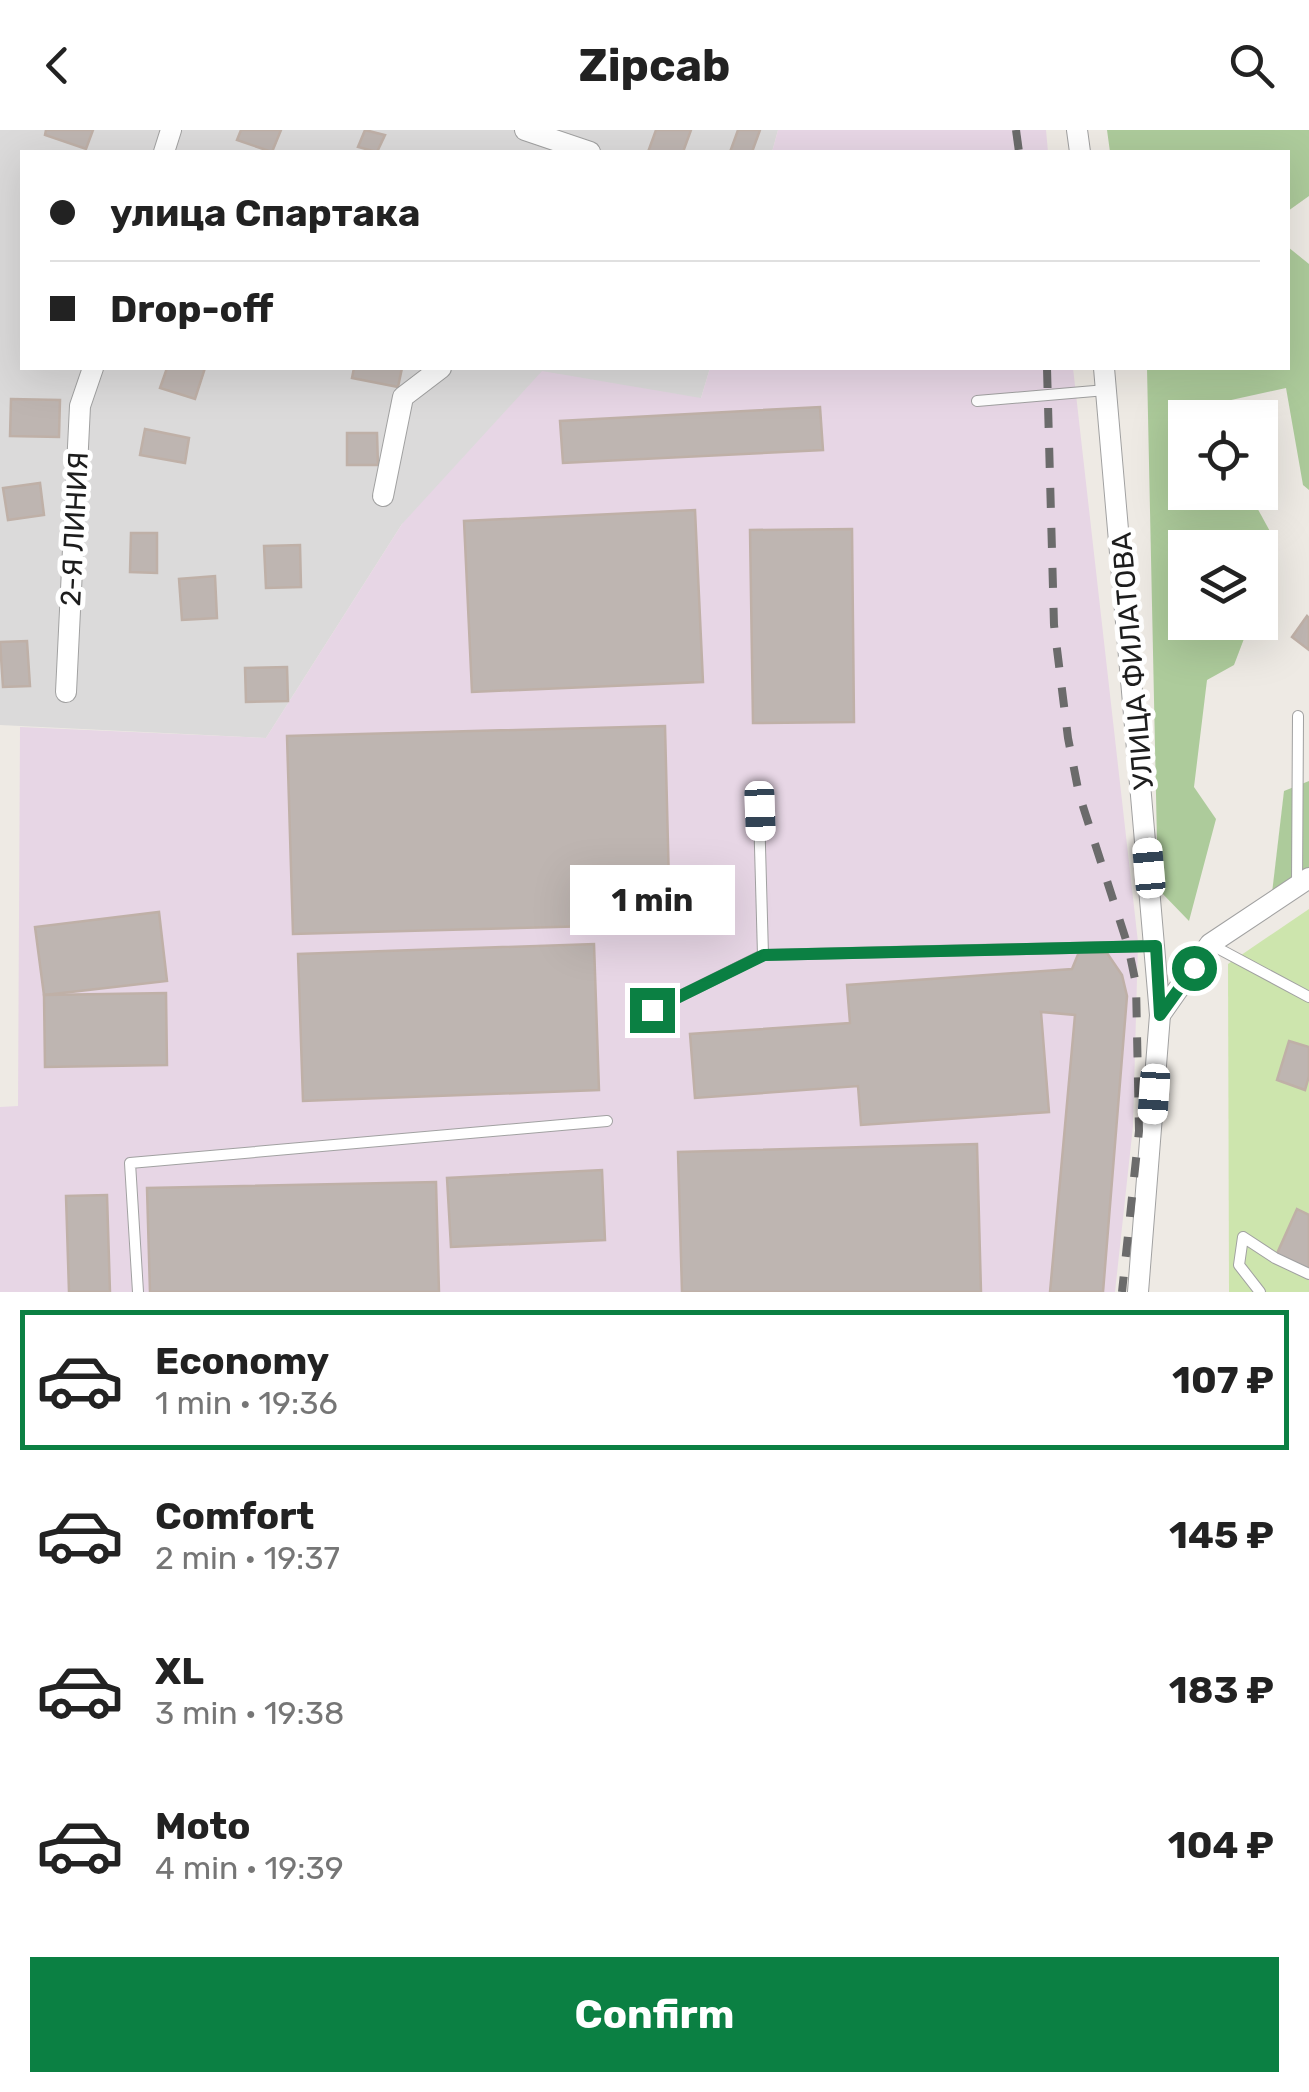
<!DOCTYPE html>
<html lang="en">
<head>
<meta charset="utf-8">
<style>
	body { margin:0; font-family:Rubik,sans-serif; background:#f6f6f6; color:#222; height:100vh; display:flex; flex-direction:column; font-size:38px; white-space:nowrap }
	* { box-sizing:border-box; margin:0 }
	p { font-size:32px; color:#767676 }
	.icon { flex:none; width:55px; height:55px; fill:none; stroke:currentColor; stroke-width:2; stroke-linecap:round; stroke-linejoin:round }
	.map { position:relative; height:1162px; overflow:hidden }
	.side { display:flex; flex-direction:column; background:#fff; flex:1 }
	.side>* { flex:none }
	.guide { position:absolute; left:20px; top:20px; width:1270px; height:220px; border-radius:0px; box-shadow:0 10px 40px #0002; display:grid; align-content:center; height:220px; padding:0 30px; background:#fff }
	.buttons { position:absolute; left:1168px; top:270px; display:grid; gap:20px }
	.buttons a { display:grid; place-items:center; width:110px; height:110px; border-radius:0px; background:#fff; box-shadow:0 10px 40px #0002; font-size:50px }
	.end { position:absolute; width:45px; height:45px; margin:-22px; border:12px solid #0b8043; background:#fff; box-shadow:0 0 0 5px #fff }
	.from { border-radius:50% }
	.bubble { position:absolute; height:70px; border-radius:0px; background:#fff; box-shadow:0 10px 40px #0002; font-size:32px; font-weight:700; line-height:70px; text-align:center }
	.car { position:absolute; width:30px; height:60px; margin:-30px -15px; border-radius:12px; box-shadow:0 0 8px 2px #0007; background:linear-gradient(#fff 24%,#345 0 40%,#fff 0 76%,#345 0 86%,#fff 0) }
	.guide b { display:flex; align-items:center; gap:35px; height:95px; font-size:38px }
	.guide b+b { border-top:2px solid #e0e0e0 }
	.guide i { width:25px; height:25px; background:#222 }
	ul { padding:18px 0 0; list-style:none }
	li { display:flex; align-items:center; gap:30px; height:140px; margin:0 20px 15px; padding:0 10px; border:5px solid transparent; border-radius:0px }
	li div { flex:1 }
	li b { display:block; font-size:38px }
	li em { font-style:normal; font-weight:700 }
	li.current { border-color:#0b8043 }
	li>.icon { width:90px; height:90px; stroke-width:1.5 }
	.action { display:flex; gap:20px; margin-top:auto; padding:20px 30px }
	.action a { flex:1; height:115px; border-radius:0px; background:#0b8043; color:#fff; font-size:40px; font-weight:700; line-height:115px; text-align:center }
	header { display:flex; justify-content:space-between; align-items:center; height:130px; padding:0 30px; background:#fff; font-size:45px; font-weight:700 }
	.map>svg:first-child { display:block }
	.residential { fill:#dbdada }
	.industrial { fill:#e7d6e5 }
	.grass { fill:#cde5ad }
	.forest { fill:#adcb9b }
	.building { fill:#beb5b1; stroke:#bfb0a7; stroke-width:2.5 }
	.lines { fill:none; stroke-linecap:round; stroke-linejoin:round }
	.lane-casing { stroke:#a1a1a1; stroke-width:12 }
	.street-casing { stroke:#a1a1a1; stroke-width:22 }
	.lane { stroke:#fff; stroke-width:10 }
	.street { stroke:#fff; stroke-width:20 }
	.rail { stroke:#6b6b6b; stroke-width:8; stroke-dasharray:20 20; stroke-linecap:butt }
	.route { stroke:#0b8043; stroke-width:12 }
	.labels { text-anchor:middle; stroke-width:10; stroke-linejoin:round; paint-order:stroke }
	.street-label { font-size:28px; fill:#1d1d1d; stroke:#fff }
</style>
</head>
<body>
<header><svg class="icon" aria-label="back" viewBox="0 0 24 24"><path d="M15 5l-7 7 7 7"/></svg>Zipcab<svg class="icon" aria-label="search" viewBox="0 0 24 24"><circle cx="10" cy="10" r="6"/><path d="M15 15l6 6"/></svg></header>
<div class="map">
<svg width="1309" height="1162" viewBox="0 0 1309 1162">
	<rect width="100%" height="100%" fill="#eeeae4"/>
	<polygon class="residential" points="0,0 778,0 772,22 22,22 22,238 710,238 701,268 402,394 266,608 0,595"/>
	<g class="industrial">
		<polygon points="778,0 1046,0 1048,22 772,22"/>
		<polygon points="710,238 1073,238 1138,812 1133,996 1115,1162 0,1162 0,977 18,976 20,597 266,608 402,394 542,241 701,268"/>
	</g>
	<polygon class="grass" points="1309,779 1309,1162 1229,1162 1228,834"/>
	<g class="forest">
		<polygon points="1107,0 1309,0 1309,66 1288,81 1288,22 1110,22"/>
		<polygon points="1288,117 1309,134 1309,360 1303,355 1286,258 1204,276 1209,287 1185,288 1185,362 1249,363 1278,416 1260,465 1260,418 1185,418 1185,492 1250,493 1234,535 1207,550 1194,657 1216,689 1189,791 1158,759 1147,238 1288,238"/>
		<polygon points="1309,651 1309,738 1272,763 1284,661"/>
	</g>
	<g class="building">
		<polygon points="46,0 93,0 86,19 45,5"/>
		<polygon points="241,0 281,0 272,22 237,10"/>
		<polygon points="365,0 385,5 377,22 358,17"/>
		<polygon points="656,0 691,0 683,22 648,22"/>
		<polygon points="738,0 760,0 752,22 730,22"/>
		<polygon points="167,238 205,238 195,269 160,258"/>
		<polygon points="354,238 402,238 398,257 352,248"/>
		<polygon points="11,269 60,270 59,307 10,306"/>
		<polygon points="820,277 823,320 563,333 560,291"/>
		<polygon points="145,299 189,308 185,333 140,325"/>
		<polygon points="347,303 377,303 378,335 347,335"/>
		<polygon points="40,353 44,385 8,390 3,358"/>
		<polygon points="695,380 703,552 472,562 464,391"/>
		<polygon points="852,399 854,592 753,593 750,400"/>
		<polygon points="131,403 157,403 157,443 130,442"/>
		<polygon points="300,415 301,457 266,458 264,416"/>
		<polygon points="215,446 217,488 182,490 179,449"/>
		<polygon points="1307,486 1309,488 1309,520 1292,507"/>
		<polygon points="27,511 30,556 3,557 0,512"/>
		<polygon points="287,537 288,571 246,572 245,538"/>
		<polygon points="665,596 670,794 293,804 287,606"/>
		<polygon points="159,782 167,851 44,865 35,797"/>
		<polygon points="594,814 599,960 303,971 298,824"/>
		<polygon points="1079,822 1107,823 1122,845 1127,866 1103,1162 1050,1162 1075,885 1041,882 1049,982 861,995 858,956 695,968 690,904 850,893 847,855 1072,839"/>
		<polygon points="166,863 167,935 45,937 44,865"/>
		<polygon points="1289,911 1309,917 1309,946 1305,960 1277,950"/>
		<polygon points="977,1014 981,1162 682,1162 678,1022"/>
		<polygon points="602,1040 605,1110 451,1117 447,1048"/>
		<polygon points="436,1052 439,1162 150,1162 147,1058"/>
		<polygon points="107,1065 110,1162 69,1162 66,1066"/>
		<polygon points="1297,1079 1309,1085 1309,1144 1275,1128"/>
	</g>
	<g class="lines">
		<defs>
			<g id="lane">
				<polyline points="977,271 1106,260"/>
				<polyline points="759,681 763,825 1153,816"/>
				<polyline points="1297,755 1298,586"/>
				<polyline points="1210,814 1309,867"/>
				<polyline points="652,880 763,825"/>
				<polyline points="138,1162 130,1033 607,991"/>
				<polyline points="1260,1162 1239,1135 1243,1107 1275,1128 1309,1144"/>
			</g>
			<g id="street">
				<polyline points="525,0 590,22"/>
				<polyline points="1077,0 1080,22"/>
				<polyline points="164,22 171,0"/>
				<polyline points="1104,238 1160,885 1138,1162"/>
				<polyline points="383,366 403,267 441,238"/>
				<polyline points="66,562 80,276 93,238"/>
				<polyline points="1160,885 1210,814 1309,748"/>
			</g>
		</defs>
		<use href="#lane" class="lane-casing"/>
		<use href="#street" class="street-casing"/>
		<use href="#lane" class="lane"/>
		<use href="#street" class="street"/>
		<g class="rail">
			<polyline points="1016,0 1019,22"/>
			<polyline points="1047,238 1054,495 1068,608 1079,664 1128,816 1136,854 1139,1001 1122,1162"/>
		</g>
	</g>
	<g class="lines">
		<polyline class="route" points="652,880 764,825 1156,816 1160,885 1194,838"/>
	</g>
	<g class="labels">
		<g class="street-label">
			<text transform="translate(74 399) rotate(-87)" y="10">2-Я ЛИНИЯ</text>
			<text transform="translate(1132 531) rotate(-95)" y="10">УЛИЦА ФИЛАТОВА</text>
		</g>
	</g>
</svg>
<div class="buttons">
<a><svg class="icon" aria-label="locate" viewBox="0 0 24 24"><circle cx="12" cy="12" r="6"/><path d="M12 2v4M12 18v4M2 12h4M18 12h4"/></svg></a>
<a><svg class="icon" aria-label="layers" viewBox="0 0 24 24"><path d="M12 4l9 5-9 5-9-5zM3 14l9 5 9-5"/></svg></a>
</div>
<i class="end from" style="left:1194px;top:838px"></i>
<i class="end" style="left:652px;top:880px"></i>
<div class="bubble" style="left:570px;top:735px;width:165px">1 min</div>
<i class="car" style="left:760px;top:681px;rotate:178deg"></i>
<i class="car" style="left:1149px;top:738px;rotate:355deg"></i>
<i class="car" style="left:1154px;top:964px;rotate:184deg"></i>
<div class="guide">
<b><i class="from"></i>улица Спартака</b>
<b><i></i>Drop-off</b>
</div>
</div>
<section class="side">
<ul>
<li class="current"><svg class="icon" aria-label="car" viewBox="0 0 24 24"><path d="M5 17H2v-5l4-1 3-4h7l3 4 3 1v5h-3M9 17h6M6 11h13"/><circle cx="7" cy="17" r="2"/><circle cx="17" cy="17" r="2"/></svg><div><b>Economy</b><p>1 min · 19:36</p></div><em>107 ₽</em></li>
<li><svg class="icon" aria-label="car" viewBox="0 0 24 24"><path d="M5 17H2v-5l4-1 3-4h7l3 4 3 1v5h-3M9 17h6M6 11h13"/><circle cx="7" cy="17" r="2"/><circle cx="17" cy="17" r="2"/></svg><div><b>Comfort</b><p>2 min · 19:37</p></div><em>145 ₽</em></li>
<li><svg class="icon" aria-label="car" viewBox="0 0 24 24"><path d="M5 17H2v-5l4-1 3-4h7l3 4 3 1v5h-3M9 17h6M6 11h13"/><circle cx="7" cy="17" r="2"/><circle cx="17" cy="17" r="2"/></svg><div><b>XL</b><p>3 min · 19:38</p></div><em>183 ₽</em></li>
<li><svg class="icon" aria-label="car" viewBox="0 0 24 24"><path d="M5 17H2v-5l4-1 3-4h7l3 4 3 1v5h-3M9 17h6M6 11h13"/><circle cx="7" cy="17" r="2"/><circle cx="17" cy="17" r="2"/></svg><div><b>Moto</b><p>4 min · 19:39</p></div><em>104 ₽</em></li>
</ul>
<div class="action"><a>Confirm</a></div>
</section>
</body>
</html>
